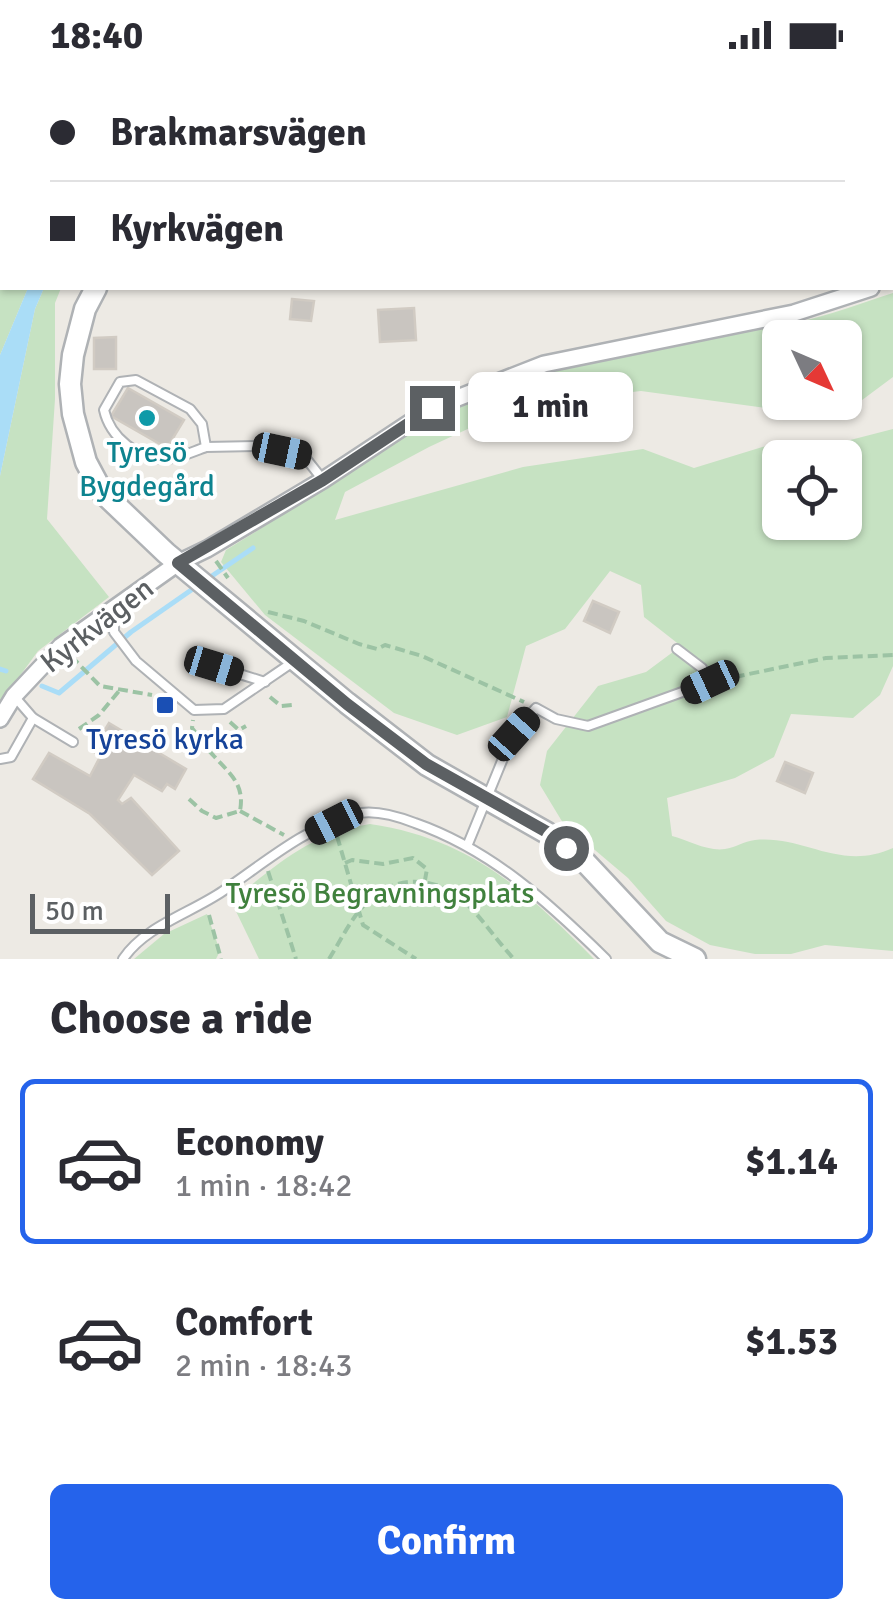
<!DOCTYPE html>
<html lang="en">
<head>
<meta charset="utf-8">
<style>
	body { margin:0; font-family:Signika,sans-serif; background:#f7f7f7; color:#2b2b33; height:100vh; display:flex; flex-direction:column; font-size:38px; white-space:nowrap }
	* { box-sizing:border-box; margin:0 }
	p { font-size:32px; color:#7c7c81 }
	.icon { flex:none; width:55px; height:55px; fill:none; stroke:currentColor; stroke-width:2; stroke-linecap:round; stroke-linejoin:round }
	.map { position:relative; height:889px; overflow:hidden }
	.drawer { display:flex; flex-direction:column; background:#fff; flex:1 }
	.drawer>* { flex:none }
	.hud { position:absolute; left:0px; top:0px; width:895px; height:220px; box-shadow:0 2px 8px #0004; display:grid; align-content:center; height:220px; padding:0 50px; background:#fff }
	.needle { width:65px; rotate:134deg }
	.tools { position:absolute; left:762px; top:250px; display:grid; gap:20px }
	.tools a { display:grid; place-items:center; width:100px; height:100px; border-radius:15px; background:#fff; box-shadow:0 2px 8px #0004; font-size:50px }
	.scale { position:absolute; left:30px; bottom:25px; width:140px; box-sizing:border-box; padding-left:10px; border:5px solid #5c6063; border-top:0; font-size:28px; line-height:35px; white-space:nowrap; color:#5c6063; -webkit-text-stroke:8px #fff; paint-order:stroke }
	.end { position:absolute; width:45px; height:45px; margin:-22px; border:12px solid #5c6063; background:#fff; box-shadow:0 0 0 5px #fff }
	.from { border-radius:50% }
	.bubble { position:absolute; height:70px; border-radius:15px; background:#fff; box-shadow:0 2px 8px #0004; font-size:32px; font-weight:700; line-height:70px; text-align:center }
	.car { position:absolute; width:30px; height:60px; margin:-30px -15px; border-radius:12px; box-shadow:0 0 8px 2px #0007; background:linear-gradient(#222 24%,#8ab4d8 0 40%,#222 0 76%,#8ab4d8 0 86%,#222 0) }
	.hud b { display:flex; align-items:center; gap:35px; height:95px; font-size:38px }
	.hud b+b { border-top:2px solid #e1e1e2 }
	.hud i { width:25px; height:25px; background:#2b2b33 }
	ul { padding:0; list-style:none }
	li { display:flex; align-items:center; gap:30px; height:165px; margin:0 20px 15px; padding:0 30px; border:5px solid transparent; border-radius:15px }
	li div { flex:1 }
	li b { display:block; font-size:38px }
	li em { font-style:normal; font-weight:700 }
	li.on { border-color:#2563eb }
	li>.icon { width:90px; height:90px; stroke-width:1.5 }
	h2 { padding:0 50px; font-size:45px; line-height:120px }
	.button { display:flex; gap:20px; margin-top:auto; padding:20px 50px }
	.button a { flex:1; height:115px; border-radius:15px; background:#2563eb; color:#fff; font-size:40px; font-weight:700; line-height:115px; text-align:center }
	.status { display:flex; justify-content:space-between; align-items:center; height:70px; padding:0 50px; background:#fff; direction:ltr }
	.status svg { height:28px; fill:currentColor }
	.map>svg:first-child { display:block }
	.green { fill:#c6e2c2; fill-rule:evenodd }
	.water { fill:#aaddf7 }
	.lines { fill:none; stroke-linecap:round; stroke-linejoin:round }
	.stream { stroke:#aaddf7; stroke-width:5 }
	.building { fill:#c9c5c0; stroke:#d1cbc3; stroke-width:2.5 }
	.service-casing { stroke:#afb2b5; stroke-width:12 }
	.minor-casing { stroke:#afb2b5; stroke-width:20 }
	.tertiary-casing { stroke:#afb2b5; stroke-width:25 }
	.path { stroke:#9cc3a4; stroke-width:4; stroke-dasharray:10 5; stroke-linecap:butt }
	.service { stroke:#fff; stroke-width:8 }
	.minor { stroke:#fff; stroke-width:15 }
	.tertiary { stroke:#fff; stroke-width:20 }
	.route { stroke:#5c6063; stroke-width:12 }
	.culture-dot { fill:#0f9aa8; stroke:#fff; stroke-width:4 }
	.transit-dot { fill:#1a4fb4; stroke:#fff; stroke-width:4 }
	.labels { text-anchor:middle; stroke-width:8; stroke-linejoin:round; paint-order:stroke }
	.culture-label { font-size:30px; fill:#0d838f; stroke:#fff }
	.street-label { font-size:30px; fill:#5c6063; stroke:#fff }
	.transit-label { font-size:30px; fill:#164399; stroke:#fff }
	.park-label { font-size:30px; fill:#40813d; stroke:#fff }
</style>
</head>
<body>
<div class="status"><b>18:40</b><svg viewBox="0 0 49 12"><path d="M0 12V9h3v3zM5 12V6h3v6zM10 12V3h3v9zM15 12V0h3v12zM26 1h20v11H26zM47 4h2v5h-2z"/></svg></div>
<div class="map">
<svg width="893" height="889" viewBox="0 0 893 889">
	<rect width="100%" height="100%" fill="#edeae4"/>
	<g class="green">
		<polygon points="0,75 2,218 28,218 0,285"/>
		<polygon points="44,218 61,218 55,233 55,329 47,449 109,527 38,581 0,633 0,406 35,239"/>
		<path d="M 893,223 L 893,307 L 850,339 L 766,338 L 641,321 L 519,335 L 429,377 L 345,422 L 335,450 L 523,397 L 643,379 L 694,398 L 766,376 L 827,376 L 893,359 L 893,596 L 880,625 L 853,648 L 791,644 L 774,687 L 735,708 L 667,728 L 672,766 C 687,770 709,782 725,779 C 735,778 744,771 755,770 C 804,765 840,802 893,778 L 893,881 L 825,875 L 791,884 L 755,884 L 710,875 L 666,851 L 628,808 L 563,753 L 540,715 L 547,681 L 598,616 L 646,602 L 681,576 L 644,547 L 641,515 L 610,501 L 565,559 L 526,576 L 507,647 L 457,665 L 394,643 L 265,545 L 221,492 L 226,480 C 330,418 426,336 544,302 C 627,279 714,270 798,252 C 830,245 862,233 893,223 ZM 780,268 L 845,268 L 845,332 L 780,332 ZM 780,388 L 845,388 L 845,452 L 780,452 Z"/>
		<path d="M 370,754 C 471,769 525,820 594,889 L 259,889 L 231,831 C 280,793 307,765 370,754 Z"/>
		<polygon points="207,844 220,881 216,889 134,889 164,864"/>
	</g>
	<polygon class="water" points="28,218 44,218 35,239 0,406 0,285"/>
	<g class="lines">
		<g class="stream">
			<polyline points="89,0 90,2"/>
			<polyline points="206,510 253,478"/>
			<polyline points="0,599 6,601"/>
			<polyline points="42,616 59,623 131,562 197,516"/>
		</g>
	</g>
	<g class="building">
		<polygon points="292,229 314,231 311,251 290,249"/>
		<polygon points="414,238 416,270 380,272 378,240"/>
		<polygon points="116,267 116,299 94,299 94,268"/>
		<polygon points="128,318 184,350 167,378 111,346"/>
		<polygon points="593,531 619,542 610,563 584,551"/>
		<polygon points="109,653 186,699 175,719 167,714 162,721 134,705 118,730 122,734 131,728 179,781 152,805 90,744 33,709 49,683 90,706 101,685 92,681"/>
		<polygon points="785,692 813,703 805,723 777,711"/>
	</g>
	<g class="lines">
		<defs>
			<g id="service">
				<path d="M 206,377 C 194,381 179,389 166,389 C 138,390 110,367 104,340 L 120,312 L 136,310 L 190,339 L 202,354 L 206,377 L 259,376 L 304,386 L 323,410"/>
				<polyline points="114,542 114,562 136,591 194,640 224,639 293,592"/>
				<polyline points="200,582 214,596 265,612"/>
				<polyline points="33,648 73,672"/>
				<polyline points="0,689 11,687 33,648 14,626"/>
				<polyline points="468,774 513,664 536,638 556,649 588,656 710,612 702,598 677,579"/>
				<path d="M 123,889 C 145,856 191,843 223,821 C 264,793 306,757 355,744 C 374,739 397,746 415,753 C 492,780 549,833 606,889"/>
			</g>
			<g id="minor">
				<polyline points="892,0 893,4"/>
				<polyline points="892,210 893,210"/>
				<polyline points="0,649 14,626 61,576 178,493 207,479 323,410 432,338 544,294 794,243 871,218"/>
			</g>
			<g id="tertiary">
				<polyline points="181,2 182,0"/>
				<polyline points="96,218 85,239 73,285 70,314 73,344 86,392 102,422 166,483 347,633 427,695 547,763 586,793 660,872 695,889"/>
			</g>
		</defs>
		<use href="#service" class="service-casing"/>
		<use href="#minor" class="minor-casing"/>
		<use href="#tertiary" class="tertiary-casing"/>
		<g class="path">
			<polyline points="216,491 228,508"/>
			<polyline points="268,542 304,551 359,574 377,579 385,575 422,586 524,632"/>
			<polyline points="71,586 100,616 152,625"/>
			<polyline points="720,610 826,588 893,585"/>
			<polyline points="270,627 281,636 292,635"/>
			<polyline points="230,652 239,660 246,656"/>
			<polyline points="79,659 99,645 119,621"/>
			<path d="M 189,729 L 202,741 L 216,748 L 240,741 C 245,714 230,704 213,685 C 205,677 199,667 192,658 L 193,650"/>
			<polyline points="240,741 284,765"/>
			<polyline points="337,766 363,855 416,889"/>
			<polyline points="345,793 352,790 383,794 413,788 427,799 425,810"/>
			<polyline points="268,801 296,889"/>
			<polyline points="209,845 221,889"/>
			<path d="M 329,889 C 341,870 352,846 369,830 C 398,803 441,807 468,835 C 484,851 498,872 514,889"/>
		</g>
		<use href="#service" class="service"/>
		<use href="#minor" class="minor"/>
		<use href="#tertiary" class="tertiary"/>
	</g>
	<g class="lines">
		<polyline class="route" points="432,338 323,410 178,493 347,634 426,694 547,762 566,778"/>
	</g>
	<circle class="culture-dot" cx="147" cy="348" r="10"/>
	<rect class="transit-dot" x="155" y="625" width="20" height="20" rx="5"/>
	<g class="labels">
		<g class="culture-label">
			<text x="147" y="392">Tyresö<tspan x="147" dy="34">Bygdegård</tspan></text>
		</g>
		<g class="street-label">
			<text transform="translate(97 555) rotate(-38)" y="10">Kyrkvägen</text>
		</g>
		<g class="transit-label">
			<text x="165" y="679">Tyresö kyrka</text>
		</g>
		<g class="park-label">
			<text x="380" y="833">Tyresö Begravningsplats</text>
		</g>
	</g>
</svg>
<div class="tools">
<a><svg class="needle" viewBox="-14 -14 28 28"><path d="M0-13l5 13h-10z" fill="#e53935"/><path d="M0 13l5-13h-10z" fill="#7c7c81"/></svg></a>
<a><svg class="icon" aria-label="locate" viewBox="0 0 24 24"><circle cx="12" cy="12" r="6"/><path d="M12 2v4M12 18v4M2 12h4M18 12h4"/></svg></a>
</div>
<div class="scale">50 m</div>
<i class="end from" style="left:566px;top:778px"></i>
<i class="end" style="left:432px;top:338px"></i>
<div class="bubble" style="left:468px;top:302px;width:165px">1 min</div>
<i class="car" style="left:282px;top:381px;rotate:102deg"></i>
<i class="car" style="left:214px;top:596px;rotate:107deg"></i>
<i class="car" style="left:710px;top:612px;rotate:245deg"></i>
<i class="car" style="left:514px;top:664px;rotate:42deg"></i>
<i class="car" style="left:334px;top:752px;rotate:243deg"></i>
<div class="hud">
<b><i class="from"></i>Brakmarsvägen</b>
<b><i></i>Kyrkvägen</b>
</div>
</div>
<section class="drawer">
<h2>Choose a ride</h2>
<ul>
<li class="on"><svg class="icon" aria-label="car" viewBox="0 0 24 24"><path d="M5 17H2v-5l4-1 3-4h7l3 4 3 1v5h-3M9 17h6M6 11h13"/><circle cx="7" cy="17" r="2"/><circle cx="17" cy="17" r="2"/></svg><div><b>Economy</b><p>1 min · 18:42</p></div><em>$1.14</em></li>
<li><svg class="icon" aria-label="car" viewBox="0 0 24 24"><path d="M5 17H2v-5l4-1 3-4h7l3 4 3 1v5h-3M9 17h6M6 11h13"/><circle cx="7" cy="17" r="2"/><circle cx="17" cy="17" r="2"/></svg><div><b>Comfort</b><p>2 min · 18:43</p></div><em>$1.53</em></li>
</ul>
<div class="button"><a>Confirm</a></div>
</section>
</body>
</html>
